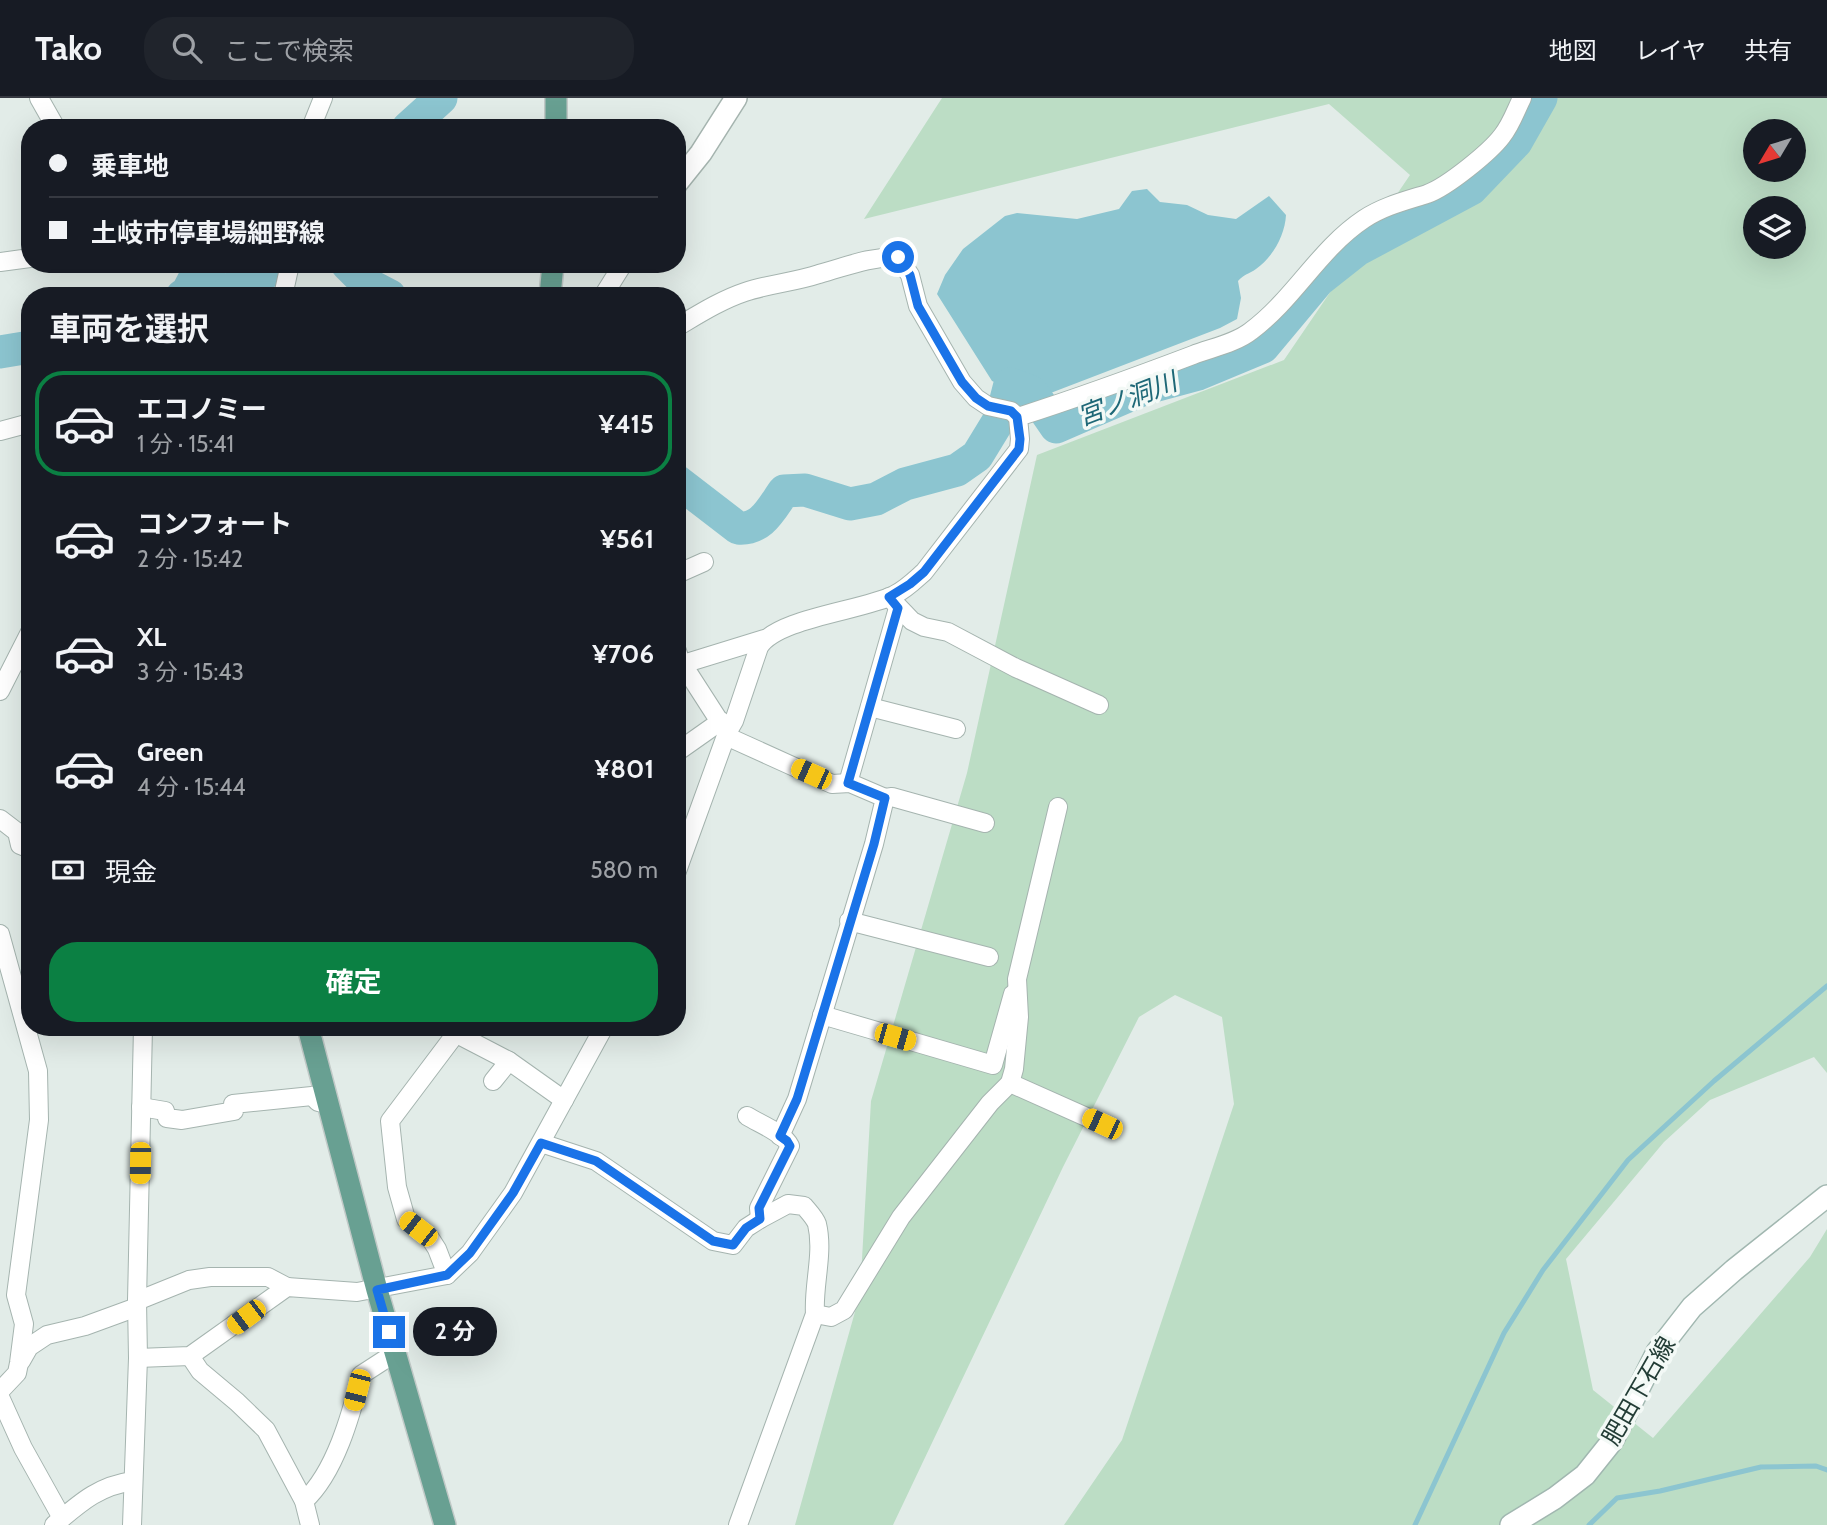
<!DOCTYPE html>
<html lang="ja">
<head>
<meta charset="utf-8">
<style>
	body { margin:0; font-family:Cabin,"Noto Sans JP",sans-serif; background:#20242c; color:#f1f3f6; height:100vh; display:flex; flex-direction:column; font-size:26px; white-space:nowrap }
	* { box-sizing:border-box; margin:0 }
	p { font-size:23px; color:#9ea1a6 }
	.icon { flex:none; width:38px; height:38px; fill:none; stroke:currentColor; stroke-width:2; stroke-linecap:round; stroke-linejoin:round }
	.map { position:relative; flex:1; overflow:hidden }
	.sheet { position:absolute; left:21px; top:189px; width:665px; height:749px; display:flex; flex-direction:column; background:#171b24; border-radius:28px; box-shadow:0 7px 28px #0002 }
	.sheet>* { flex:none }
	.guide { position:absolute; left:21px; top:21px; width:665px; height:154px; border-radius:28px; box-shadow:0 7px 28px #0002; display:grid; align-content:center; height:154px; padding:0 28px; background:#171b24 }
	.needle { width:46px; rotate:232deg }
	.buttons { position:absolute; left:1743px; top:21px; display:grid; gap:14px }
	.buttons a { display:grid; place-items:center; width:63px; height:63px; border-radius:50%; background:#171b24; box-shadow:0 7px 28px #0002; font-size:35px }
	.end { position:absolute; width:32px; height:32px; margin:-16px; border:9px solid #1a73e8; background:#fff; box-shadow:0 0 0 4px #fff }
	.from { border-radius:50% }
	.bubble { position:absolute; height:49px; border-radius:24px; background:#171b24; box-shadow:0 7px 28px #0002; font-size:23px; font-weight:700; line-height:49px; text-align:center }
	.car { position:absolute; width:21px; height:42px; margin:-21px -10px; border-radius:9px; box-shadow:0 0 5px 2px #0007; background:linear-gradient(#f5c518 24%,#345 0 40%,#f5c518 0 76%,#345 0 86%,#f5c518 0) }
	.guide b { display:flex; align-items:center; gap:24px; height:66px; font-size:26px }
	.guide b+b { border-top:2px solid #363941 }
	.guide i { width:18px; height:18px; background:#f1f3f6 }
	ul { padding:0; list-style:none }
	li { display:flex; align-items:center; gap:21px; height:105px; margin:0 14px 10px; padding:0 14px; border:4px solid transparent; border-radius:28px }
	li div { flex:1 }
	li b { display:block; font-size:26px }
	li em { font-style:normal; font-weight:700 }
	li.current { border-color:#0b8043 }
	li>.icon { width:63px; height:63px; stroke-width:1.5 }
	h2 { padding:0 28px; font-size:32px; line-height:84px }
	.pay { display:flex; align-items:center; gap:18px; height:77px; padding:0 28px; font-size:26px }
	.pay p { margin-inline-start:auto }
	.primary-button { display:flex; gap:14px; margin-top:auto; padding:14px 28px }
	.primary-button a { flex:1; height:80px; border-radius:28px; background:#0b8043; color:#fff; font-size:28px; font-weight:700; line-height:80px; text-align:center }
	header { display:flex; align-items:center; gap:42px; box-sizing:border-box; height:98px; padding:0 35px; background:#171b24; border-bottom:2px solid #363941 }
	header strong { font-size:33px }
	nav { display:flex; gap:38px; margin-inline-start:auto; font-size:24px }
	.search { width:490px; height:63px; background:#20242c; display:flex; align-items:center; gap:18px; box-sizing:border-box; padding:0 24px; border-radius:28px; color:#9ea1a6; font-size:26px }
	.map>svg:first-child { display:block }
	.green { fill:#bcddc5; fill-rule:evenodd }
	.water { fill:#8cc5d0 }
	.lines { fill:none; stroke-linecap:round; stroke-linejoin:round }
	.stream { stroke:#8cc5d0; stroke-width:5 }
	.river { stroke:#8cc5d0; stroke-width:33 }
	.minor-casing { stroke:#a5b4af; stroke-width:20 }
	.tertiary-casing { stroke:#a5b4af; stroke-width:24 }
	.secondary-casing { stroke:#a1b7b0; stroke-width:24 }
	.primary-casing { stroke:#c1c9c7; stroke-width:24 }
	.minor { stroke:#fff; stroke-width:18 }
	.tertiary { stroke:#fff; stroke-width:21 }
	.secondary { stroke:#fff; stroke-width:21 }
	.primary { stroke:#68a092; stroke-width:21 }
	.route { stroke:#1a73e8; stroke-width:9 }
	.labels { text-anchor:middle; stroke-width:7; stroke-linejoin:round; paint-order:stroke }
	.street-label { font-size:24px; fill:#233d36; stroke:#f3f9f6 }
	.water-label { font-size:26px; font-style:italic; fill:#1e6877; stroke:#f3f9f6 }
</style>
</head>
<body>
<header>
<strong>Tako</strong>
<div class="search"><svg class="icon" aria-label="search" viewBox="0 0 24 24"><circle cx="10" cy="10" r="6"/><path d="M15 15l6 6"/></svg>ここで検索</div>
<nav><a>地図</a><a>レイヤ</a><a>共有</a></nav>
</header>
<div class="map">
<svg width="1827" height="1427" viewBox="0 0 1827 1427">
	<rect width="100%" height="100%" fill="#e2ece8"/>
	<path class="green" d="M 942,0 L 1827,0 L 1827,975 L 1814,959 L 1710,1002 L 1664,1044 L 1566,1161 L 1593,1292 L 1653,1340 L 1810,1159 L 1827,1131 L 1827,1427 L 1064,1427 L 1122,1342 L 1234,1006 L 1222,919 L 1175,897 L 1139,919 L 1063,1069 L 893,1427 L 795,1427 L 860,1196 L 871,1003 L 967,675 L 1037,357 L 1284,262 L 1410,77 L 1329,6 L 864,121 ZM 1755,33 L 1794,33 L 1794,72 L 1755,72 ZM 1755,110 L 1794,110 L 1794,149 L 1755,149 Z"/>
	<path class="water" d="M 1147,91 L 1160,104 L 1187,107 L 1208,117 L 1236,121 L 1269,98 L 1286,117 C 1285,137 1273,159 1256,171 C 1249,176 1244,176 1238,183 L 1241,200 L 1237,221 L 1220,230 L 1035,301 L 992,283 L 937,196 L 945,177 L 963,151 L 1005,118 L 1017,115 L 1077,121 L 1119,111 L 1132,93 Z"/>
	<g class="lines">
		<g class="stream">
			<polyline points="1415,1427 1504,1235 1543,1172 1628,1062 1714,983 1827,888"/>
			<polyline points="1589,1427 1617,1400 1660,1393 1761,1369 1816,1368 1827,1372"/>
		</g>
		<g class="river">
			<polyline points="408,30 441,0"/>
			<polyline points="347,166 367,186 390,198"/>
			<path d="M 187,195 C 224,192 248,195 275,166"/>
			<polyline points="182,198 187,195 198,174 212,166"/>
			<polyline points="0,254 30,249"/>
			<path d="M 677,383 L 738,430 C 762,432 771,411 784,393 L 805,392 L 850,406 L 876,401 L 905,386 L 957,372 L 977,358 L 1002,317 L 1010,286 L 1032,294 L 1056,329 L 1146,290 L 1198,276 L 1263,249 L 1319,182 L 1357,152 L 1471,91 L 1516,44 L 1541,0"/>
		</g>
		<defs>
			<g id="minor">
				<polyline points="39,0 56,30"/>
				<polyline points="311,30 323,0"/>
				<polyline points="0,164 30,160"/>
				<polyline points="283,198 290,166"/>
				<polyline points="603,198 623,166"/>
				<path d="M 677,229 C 699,216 721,202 745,194 C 769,186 795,184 819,176 C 848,168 868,159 898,159 L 910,177 L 918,208 L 962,284 L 976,300 L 988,308 L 1011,313 L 1018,319"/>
				<polyline points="0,333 30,325"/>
				<polyline points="677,476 704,464"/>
				<polyline points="889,499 912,523 924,529 948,534 1016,570 1099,607"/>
				<polyline points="677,553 680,562 727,635"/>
				<polyline points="683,566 764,541"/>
				<polyline points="0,593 30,534"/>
				<polyline points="870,609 956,631"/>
				<polyline points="726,638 832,686 850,685 885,700 874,746 797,1001 780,1038"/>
				<polyline points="677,654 721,623"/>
				<polyline points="848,685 898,510"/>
				<polyline points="885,700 892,699 985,725"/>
				<polyline points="0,721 17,734 20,747 30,751"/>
				<path d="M 677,773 L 727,635 L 734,623 L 759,549 C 777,520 861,513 894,497 C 905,492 914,483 924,474 L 1019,351 L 1020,341 L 1018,319 C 1077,300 1135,279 1193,257 C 1211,250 1236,245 1251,233 C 1295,200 1319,151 1364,121 C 1384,108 1405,103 1427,96 C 1447,89 1490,54 1502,38 C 1511,27 1516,12 1522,0"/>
				<polyline points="849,823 989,859"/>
				<polyline points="0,836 38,973 39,1022 16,1197 24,1226 19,1265 17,1275 0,1293"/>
				<polyline points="822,917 993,967 1013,896"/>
				<polyline points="455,935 509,963"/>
				<polyline points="493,983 509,963 564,1002"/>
				<polyline points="1010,985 1014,971 1019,919 1017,881 1058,709"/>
				<polyline points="141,1009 165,1013 167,1020 182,1022 234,1013 233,1006 312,998 318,1004 328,1005"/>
				<path d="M 747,1018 C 760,1026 784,1035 790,1048 L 759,1110 L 760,1121"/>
				<path d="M 541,1045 L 596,1063 L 713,1143 L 733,1147 L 746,1130 L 760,1121 L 788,1106 L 804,1108 C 809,1114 815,1120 817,1126 C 824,1155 813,1187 815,1216 L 738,1427"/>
				<polyline points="447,1177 437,1151 430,1140 406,1121 397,1089 390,1023 451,942 457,929"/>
				<polyline points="137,1203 189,1182 210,1179 268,1179 287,1189"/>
				<polyline points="815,1216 831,1219 844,1212 901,1119 990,1005 1010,985 1102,1026"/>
				<polyline points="190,1258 200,1273 237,1304 266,1332 304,1403 310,1427"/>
				<polyline points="138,1260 190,1258 287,1189 357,1194 447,1177 470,1155 513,1095 604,929"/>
				<polyline points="21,1263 29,1249 47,1237 85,1228 137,1209"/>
				<polyline points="0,1299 23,1350 62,1420"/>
				<path d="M 304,1403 C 335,1375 351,1317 361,1277 L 395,1255"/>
				<path d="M 54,1427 C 80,1405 98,1388 133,1383"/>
				<polyline points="132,1427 138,1260 137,1203 143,929"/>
			</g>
			<polyline id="tertiary" points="677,85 701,55 736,0"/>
			<polyline id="secondary" points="1511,1427 1555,1400 1585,1377 1613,1342 1657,1254 1692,1209 1734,1172 1827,1098"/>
			<g id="primary">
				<polyline points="556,0 556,30"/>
				<polyline points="550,198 553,166"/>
				<polyline points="308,929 377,1192 445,1427"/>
			</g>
		</defs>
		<use href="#minor" class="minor-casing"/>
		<use href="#tertiary" class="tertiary-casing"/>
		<use href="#secondary" class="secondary-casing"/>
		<use href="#primary" class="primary-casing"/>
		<use href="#minor" class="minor"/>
		<use href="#tertiary" class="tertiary"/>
		<use href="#secondary" class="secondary"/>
		<use href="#primary" class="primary"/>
	</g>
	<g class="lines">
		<polyline class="route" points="389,1234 377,1192 447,1177 470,1155 513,1095 541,1045 596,1063 713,1143 733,1147 746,1130 760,1121 759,1110 790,1048 787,1043 780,1038 797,1001 874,746 885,700 848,685 898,510 889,499 910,486 924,474 1019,351 1020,341 1017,319 1011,313 988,308 976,300 962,284 918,208 910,177 898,159"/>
	</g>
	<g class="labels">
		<g class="street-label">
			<text transform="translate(1639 1293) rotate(-60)" y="8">肥田下石線</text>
		</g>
		<g class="water-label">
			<text transform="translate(1127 301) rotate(-21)" y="9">宮ノ洞川</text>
		</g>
	</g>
</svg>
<div class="buttons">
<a><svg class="needle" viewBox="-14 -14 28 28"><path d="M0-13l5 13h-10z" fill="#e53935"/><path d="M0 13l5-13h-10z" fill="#9ea1a6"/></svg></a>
<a><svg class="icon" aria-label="layers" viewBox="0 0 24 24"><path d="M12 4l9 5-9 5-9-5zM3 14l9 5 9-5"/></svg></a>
</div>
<i class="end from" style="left:898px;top:159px"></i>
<i class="end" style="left:389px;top:1234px"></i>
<div class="bubble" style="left:413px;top:1209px;width:84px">2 分</div>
<i class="car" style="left:811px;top:676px;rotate:294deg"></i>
<i class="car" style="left:895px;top:939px;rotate:106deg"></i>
<i class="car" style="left:1102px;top:1026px;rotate:295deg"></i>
<i class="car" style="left:140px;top:1065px;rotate:181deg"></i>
<i class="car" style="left:418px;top:1131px;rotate:308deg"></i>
<i class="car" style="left:246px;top:1219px;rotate:233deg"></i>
<i class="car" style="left:357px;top:1292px;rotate:194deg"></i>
<div class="guide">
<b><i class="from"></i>乗車地</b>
<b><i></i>土岐市停車場細野線</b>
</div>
<section class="sheet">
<h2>車両を選択</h2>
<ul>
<li class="current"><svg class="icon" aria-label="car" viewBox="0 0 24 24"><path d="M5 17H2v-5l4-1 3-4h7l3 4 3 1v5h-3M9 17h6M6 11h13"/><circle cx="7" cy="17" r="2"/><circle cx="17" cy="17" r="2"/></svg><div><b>エコノミー</b><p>1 分 · 15:41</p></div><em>¥415</em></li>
<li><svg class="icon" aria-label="car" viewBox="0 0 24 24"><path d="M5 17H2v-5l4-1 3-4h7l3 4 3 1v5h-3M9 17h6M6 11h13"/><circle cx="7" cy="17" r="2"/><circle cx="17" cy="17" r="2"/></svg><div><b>コンフォート</b><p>2 分 · 15:42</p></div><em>¥561</em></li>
<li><svg class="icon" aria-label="car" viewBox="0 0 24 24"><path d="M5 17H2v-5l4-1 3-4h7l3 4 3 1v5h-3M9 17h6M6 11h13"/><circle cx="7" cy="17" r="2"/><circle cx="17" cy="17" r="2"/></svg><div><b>XL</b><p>3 分 · 15:43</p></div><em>¥706</em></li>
<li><svg class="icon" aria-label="car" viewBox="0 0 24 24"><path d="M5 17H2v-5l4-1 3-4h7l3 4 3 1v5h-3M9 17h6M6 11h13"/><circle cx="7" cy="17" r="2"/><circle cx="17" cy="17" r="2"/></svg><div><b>Green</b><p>4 分 · 15:44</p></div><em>¥801</em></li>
</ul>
<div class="pay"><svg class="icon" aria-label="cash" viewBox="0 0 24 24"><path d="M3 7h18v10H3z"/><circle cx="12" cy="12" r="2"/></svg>現金<p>580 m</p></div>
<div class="primary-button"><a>確定</a></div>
</section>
</div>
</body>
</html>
